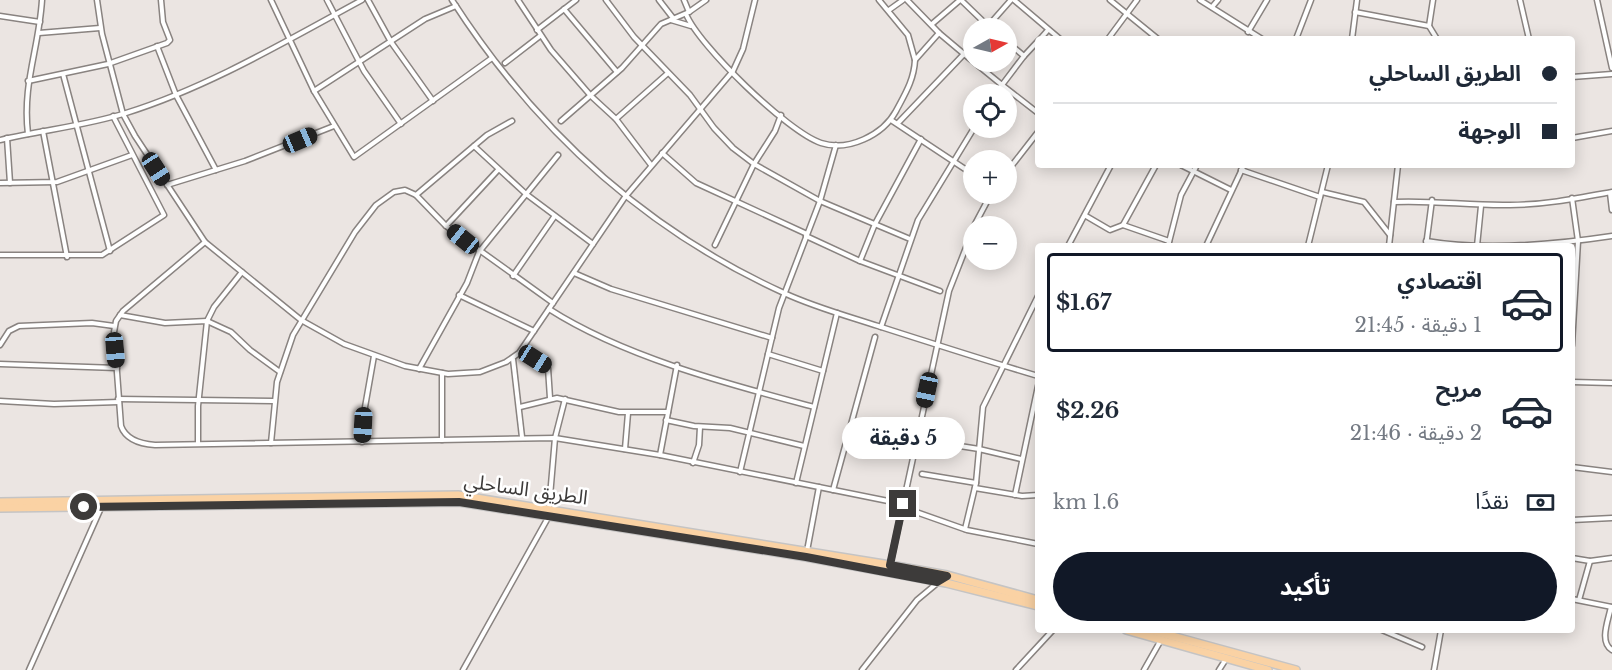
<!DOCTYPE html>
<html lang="ar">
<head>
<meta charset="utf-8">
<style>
	body { margin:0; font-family:"Libre Baskerville","Noto Sans Arabic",serif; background:#f2f2f3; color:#1f2937; direction:rtl; height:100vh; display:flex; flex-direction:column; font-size:22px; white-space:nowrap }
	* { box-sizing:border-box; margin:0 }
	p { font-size:20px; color:#747a83 }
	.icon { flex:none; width:33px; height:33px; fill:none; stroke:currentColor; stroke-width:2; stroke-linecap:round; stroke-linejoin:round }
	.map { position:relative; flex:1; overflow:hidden; direction:ltr }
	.panel { position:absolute; left:1035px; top:243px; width:540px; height:390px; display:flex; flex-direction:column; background:#fff; border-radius:6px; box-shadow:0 3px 15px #0003; direction:rtl }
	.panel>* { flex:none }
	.top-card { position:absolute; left:1035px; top:36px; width:540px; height:132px; border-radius:6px; box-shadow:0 3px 15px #0003; direction:rtl; display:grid; align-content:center; height:132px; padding:0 18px; background:#fff }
	.needle { width:39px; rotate:82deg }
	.tools { position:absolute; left:963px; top:18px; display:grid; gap:12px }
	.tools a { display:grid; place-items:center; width:54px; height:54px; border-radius:50%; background:#fff; box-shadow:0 3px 15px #0003; font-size:30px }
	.end { position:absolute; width:27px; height:27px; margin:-14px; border:8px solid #3d3b3a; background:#fff; box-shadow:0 0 0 3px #fff }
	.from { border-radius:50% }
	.bubble { position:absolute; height:42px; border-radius:21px; background:#fff; box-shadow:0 3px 15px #0003; font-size:20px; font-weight:700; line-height:42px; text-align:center; direction:rtl }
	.car { position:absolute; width:18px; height:36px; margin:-18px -9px; border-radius:8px; box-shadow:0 0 4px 2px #0007; background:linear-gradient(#222 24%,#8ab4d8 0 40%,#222 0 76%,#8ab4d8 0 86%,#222 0) }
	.top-card b { display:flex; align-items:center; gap:21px; height:57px; font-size:22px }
	.top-card b+b { border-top:2px solid #e0e1e3 }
	.top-card i { width:15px; height:15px; background:#1f2937 }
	ul { padding:10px 0 0; list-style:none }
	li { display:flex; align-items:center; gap:18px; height:99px; margin:0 12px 9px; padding:0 6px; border:3px solid transparent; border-radius:6px }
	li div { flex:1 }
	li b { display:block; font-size:22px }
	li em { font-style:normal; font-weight:700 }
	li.active { border-color:#111827 }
	li>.icon { width:54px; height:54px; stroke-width:1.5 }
	.pay { display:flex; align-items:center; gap:15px; height:66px; padding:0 18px; font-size:22px }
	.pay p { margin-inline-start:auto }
	.cta { display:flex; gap:12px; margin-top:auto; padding:12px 18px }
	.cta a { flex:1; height:69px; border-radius:36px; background:#111827; color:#fff; font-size:24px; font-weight:700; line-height:69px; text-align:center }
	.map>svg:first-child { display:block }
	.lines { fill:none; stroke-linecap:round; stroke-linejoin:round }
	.minor-casing { stroke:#898380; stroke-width:7 }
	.trunk-casing { stroke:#c5c4c4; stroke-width:10 }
	.minor { stroke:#fff; stroke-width:4 }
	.trunk { stroke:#fad2a4; stroke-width:7 }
	.route { stroke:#3d3b3a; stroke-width:8 }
	.labels { text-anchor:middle; stroke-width:5; stroke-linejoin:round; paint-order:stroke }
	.street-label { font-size:20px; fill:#3d3b3a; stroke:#fff }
</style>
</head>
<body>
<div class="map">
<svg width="1612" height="670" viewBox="0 0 1612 670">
	<rect width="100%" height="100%" fill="#ebe5e2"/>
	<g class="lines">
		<defs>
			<g id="minor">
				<polyline points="97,0 102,34 123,114 135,136 205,242 301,320 344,344 405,366 448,374 480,372 506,362 519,353 625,197 733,71 743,49 755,0"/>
				<polyline points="271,0 314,91 354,157 492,58"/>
				<polyline points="327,0 364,71 401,124"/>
				<polyline points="368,0 391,42 433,101"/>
				<path d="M 452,0 C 535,129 643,229 784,293 C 814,307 847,316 878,326 C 931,343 984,360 1038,376"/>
				<polyline points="518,0 551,50 591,96 616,119 651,165"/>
				<polyline points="606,0 634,37 690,95 714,128 733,148 754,164 820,201 910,239"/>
				<polyline points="659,0 673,18"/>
				<polyline points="684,0 689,12"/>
				<polyline points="879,0 908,35 915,60 939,33 907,0"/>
				<polyline points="961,0 988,26 1011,0"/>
				<polyline points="1014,0 1060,39"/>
				<polyline points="1110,0 1158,39"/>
				<polyline points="1200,0 1262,39"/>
				<polyline points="1520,0 1529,39"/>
				<polyline points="1597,0 1612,68"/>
				<polyline points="1212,7 1218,0"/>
				<polyline points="564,9 617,72"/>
				<polyline points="889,10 903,0"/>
				<polyline points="1355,12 1429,26 1437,39"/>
				<path d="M 686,14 C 699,46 788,132 821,143 C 848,152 883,135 896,111 C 905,94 914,80 915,60"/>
				<polyline points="0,16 40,22"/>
				<polyline points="671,20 691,26"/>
				<polyline points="932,24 960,0"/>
				<polyline points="1429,26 1433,0"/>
				<polyline points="537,30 576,0"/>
				<polyline points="1248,32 1267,0"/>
				<polyline points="39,33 100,28"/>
				<polyline points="939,33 964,54 974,42"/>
				<polyline points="1040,39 1048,30"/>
				<polyline points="1108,39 1137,0"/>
				<polyline points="1296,39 1311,0"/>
				<polyline points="1352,39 1357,0"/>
				<polyline points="157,46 176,95 216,170"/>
				<polyline points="1024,56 1038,41"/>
				<polyline points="505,63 540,36"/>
				<polyline points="63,74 110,251"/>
				<polyline points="1572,77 1612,74"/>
				<polyline points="28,81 108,64 167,43 170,40 163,22 161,0"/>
				<polyline points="314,91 425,19 456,6"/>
				<polyline points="995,94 1002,85 1038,113"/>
				<polyline points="616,119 668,73"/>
				<polyline points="891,120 974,175"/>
				<polyline points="561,121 622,68 661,24 689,12 706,0"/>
				<polyline points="898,123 964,54 1002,85 1024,56 1006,41"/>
				<polyline points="43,131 67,257"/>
				<path d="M 28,134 C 22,84 39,49 42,0"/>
				<polyline points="7,138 10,183"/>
				<polyline points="1572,138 1612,131"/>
				<path d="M 0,140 C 42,130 85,126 126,113 C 209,87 286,41 362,0"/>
				<polyline points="474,146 526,194 593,244"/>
				<polyline points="662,153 696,183 807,234"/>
				<polyline points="1181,165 1231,190"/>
				<polyline points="1241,170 1320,197"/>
				<polyline points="1006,173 1038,132"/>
				<polyline points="0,183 57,182 132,155"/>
				<polyline points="167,185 245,161 334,126"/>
				<polyline points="1322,192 1364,202 1390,235"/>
				<polyline points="1610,193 1612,210"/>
				<polyline points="416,195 487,135 512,121"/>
				<path d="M 1394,202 C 1433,200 1471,206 1510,205 C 1544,205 1579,198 1612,192"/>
				<polyline points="1086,216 1110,230 1123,225 1156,165"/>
				<polyline points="1123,225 1169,241"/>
				<polyline points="446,226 498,170"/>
				<polyline points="974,226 991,194"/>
				<polyline points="806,236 860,261 940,291"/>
				<path d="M 1426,241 C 1486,251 1552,245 1612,236"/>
				<path d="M 205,242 L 123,311 L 116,321 L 114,332 L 121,426 C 126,440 141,444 155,445 L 555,438 L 660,455 L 903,504"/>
				<polyline points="715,245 754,164 775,131 781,115"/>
				<polyline points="1068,246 1111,165"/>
				<polyline points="1168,246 1181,195 1197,165"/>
				<polyline points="1206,246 1244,165"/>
				<polyline points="1308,246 1328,165"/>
				<polyline points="1389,246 1398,165"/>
				<polyline points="1426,246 1432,200"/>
				<polyline points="1477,246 1481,206"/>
				<polyline points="0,255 102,255 164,215 113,116"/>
				<polyline points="860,261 875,224 921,139"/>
				<polyline points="574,273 611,289 772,338"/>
				<polyline points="513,276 554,217"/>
				<polyline points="459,295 534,331"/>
				<path d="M 549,309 C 624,357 728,384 814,407"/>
				<polyline points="120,315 165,323 207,321 231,332 250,350 280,372"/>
				<polyline points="881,327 918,220 974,128"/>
				<polyline points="0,345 9,331 19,326 92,323 114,326"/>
				<polyline points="1572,345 1578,241 1572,198"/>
				<polyline points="521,351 548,368 550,398"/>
				<polyline points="768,354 823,371"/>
				<polyline points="513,359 522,437"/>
				<polyline points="0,364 117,368"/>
				<polyline points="419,369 467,283 479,252 558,155"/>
				<polyline points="1572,382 1612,383"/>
				<polyline points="118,399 273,401"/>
				<polyline points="0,401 54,404 119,402"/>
				<polyline points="520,407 557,398 619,412 668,412"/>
				<polyline points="666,420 694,426 730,428 804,446"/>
				<polyline points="442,440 442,373"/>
				<polyline points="928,441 979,449 1021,459"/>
				<polyline points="362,442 365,407 374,356"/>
				<polyline points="198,443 198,406 207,321 214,307 242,272"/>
				<polyline points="271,443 277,382 293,335 355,232 376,205 394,192 405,190 416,195 446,226 553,303"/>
				<polyline points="625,449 628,413"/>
				<polyline points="660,455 677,365"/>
				<polyline points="693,463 699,445 700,427"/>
				<polyline points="1572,467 1612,472"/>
				<polyline points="740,472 779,308 820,201 836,145"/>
				<polyline points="922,474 976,483"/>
				<polyline points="796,483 837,313"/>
				<polyline points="975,488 1022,496 1038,495"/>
				<polyline points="833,490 875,337"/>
				<polyline points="1015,495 1038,386"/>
				<polyline points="902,507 967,530 1038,544"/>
				<polyline points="549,508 555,438 565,399"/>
				<polyline points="1572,520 1612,518"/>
				<polyline points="965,529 976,483 983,407 1038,296"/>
				<polyline points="807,551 819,487"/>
				<polyline points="1572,558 1590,561 1612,558"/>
				<polyline points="890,565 949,291 974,227"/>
				<polyline points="1572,599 1612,607"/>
				<polyline points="1579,600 1590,561"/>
				<path d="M 1611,607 C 1608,621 1599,642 1612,650"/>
				<polyline points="1382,630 1422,647"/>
				<polyline points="29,670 101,508"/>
				<polyline points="463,670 549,516"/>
				<polyline points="862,670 917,600 947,575"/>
				<polyline points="1016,670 1053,630"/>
				<polyline points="1144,670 1161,640"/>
				<polyline points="1219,670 1226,659"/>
				<polyline points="1434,670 1441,630"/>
			</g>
			<g id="trunk">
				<polyline points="0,502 458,495 890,565 947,575 1038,600"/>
				<polyline points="0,508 459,502 806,557 946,583 1038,606"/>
				<polyline points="1126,630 1268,670"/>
				<polyline points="1150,630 1296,670"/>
			</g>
		</defs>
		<use href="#minor" class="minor-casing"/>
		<use href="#trunk" class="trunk-casing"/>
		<use href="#minor" class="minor"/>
		<use href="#trunk" class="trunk"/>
	</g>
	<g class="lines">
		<polyline class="route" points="84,507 459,502 806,557 937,582 947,576 890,565 903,504"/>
	</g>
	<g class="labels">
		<g class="street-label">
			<text transform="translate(526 489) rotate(8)" y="7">الطريق الساحلي</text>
		</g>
	</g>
</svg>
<div class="tools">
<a><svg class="needle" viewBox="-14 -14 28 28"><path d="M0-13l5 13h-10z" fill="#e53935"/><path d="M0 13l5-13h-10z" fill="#747a83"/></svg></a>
<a><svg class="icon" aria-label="locate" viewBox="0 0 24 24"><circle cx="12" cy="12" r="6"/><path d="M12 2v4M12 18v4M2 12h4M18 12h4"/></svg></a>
<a>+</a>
<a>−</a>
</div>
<i class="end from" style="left:84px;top:507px"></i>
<i class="end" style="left:903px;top:504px"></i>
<div class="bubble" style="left:842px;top:417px;width:123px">5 دقيقة</div>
<i class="car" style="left:300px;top:140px;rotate:67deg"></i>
<i class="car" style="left:156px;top:169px;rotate:147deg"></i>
<i class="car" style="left:463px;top:239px;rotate:309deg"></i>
<i class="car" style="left:115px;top:350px;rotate:175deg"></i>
<i class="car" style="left:535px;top:359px;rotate:122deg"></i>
<i class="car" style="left:927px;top:390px;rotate:192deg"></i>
<i class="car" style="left:363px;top:425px;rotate:183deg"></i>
<div class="top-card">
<b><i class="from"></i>الطريق الساحلي</b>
<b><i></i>الوجهة</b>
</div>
<section class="panel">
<ul>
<li class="active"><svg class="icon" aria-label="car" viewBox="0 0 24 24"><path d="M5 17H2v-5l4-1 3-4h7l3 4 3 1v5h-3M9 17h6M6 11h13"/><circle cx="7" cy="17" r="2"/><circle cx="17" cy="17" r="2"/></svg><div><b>اقتصادي</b><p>1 دقيقة · 21:45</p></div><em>$1.67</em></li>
<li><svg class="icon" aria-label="car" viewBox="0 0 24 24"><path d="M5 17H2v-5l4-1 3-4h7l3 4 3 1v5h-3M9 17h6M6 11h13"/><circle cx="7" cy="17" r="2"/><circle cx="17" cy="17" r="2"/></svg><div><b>مريح</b><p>2 دقيقة · 21:46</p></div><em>$2.26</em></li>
</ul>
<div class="pay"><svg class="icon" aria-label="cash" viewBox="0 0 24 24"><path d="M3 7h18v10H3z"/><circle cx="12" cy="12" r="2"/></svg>نقدًا<p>1.6 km</p></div>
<div class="cta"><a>تأكيد</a></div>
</section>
</div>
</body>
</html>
